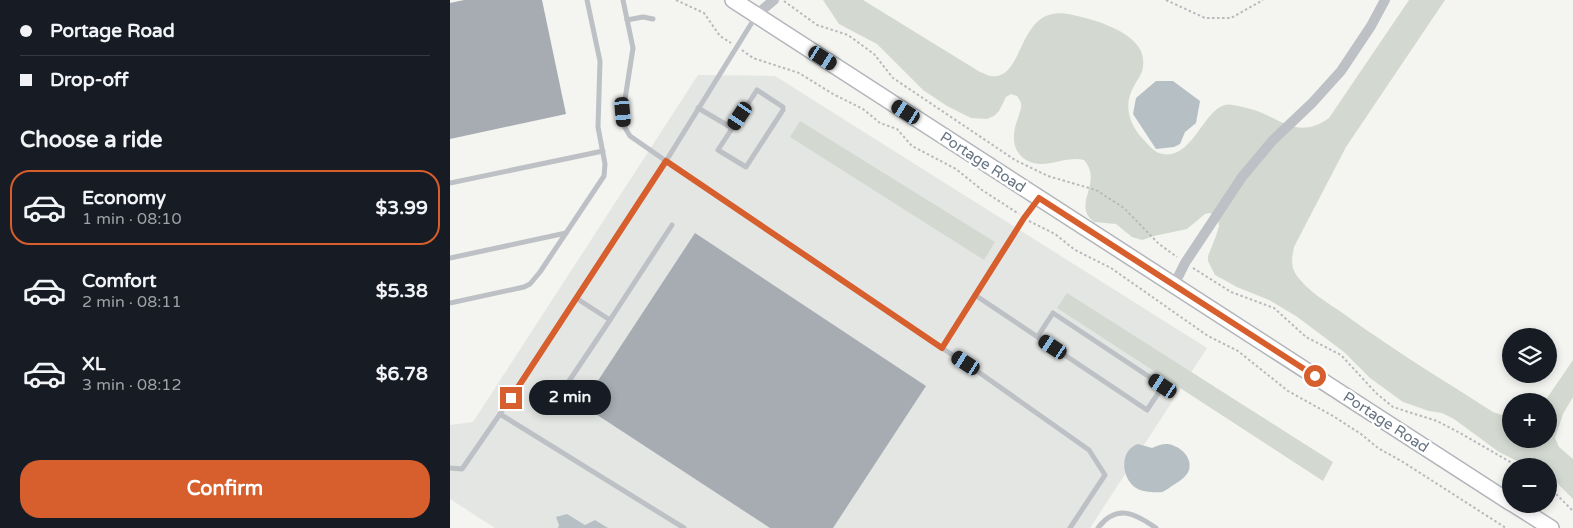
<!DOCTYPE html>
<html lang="en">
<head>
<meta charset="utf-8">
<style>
	body { margin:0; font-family:"Varela Round",sans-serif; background:#242831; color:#f1f3f6; height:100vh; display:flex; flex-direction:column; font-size:19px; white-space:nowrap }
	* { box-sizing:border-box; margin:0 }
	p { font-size:16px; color:#9ea1a6 }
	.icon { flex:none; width:28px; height:28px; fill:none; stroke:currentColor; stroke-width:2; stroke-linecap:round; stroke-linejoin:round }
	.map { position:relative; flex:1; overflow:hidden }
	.panel { display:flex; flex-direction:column; background:#171b24; width:450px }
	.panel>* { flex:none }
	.guide { display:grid; align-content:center; height:110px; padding:0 20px; background:#171b24 }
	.tools { position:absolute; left:1052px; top:328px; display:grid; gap:10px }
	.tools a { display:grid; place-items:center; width:55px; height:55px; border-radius:50%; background:#171b24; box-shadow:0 2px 8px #0003; font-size:25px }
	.end { position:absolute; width:22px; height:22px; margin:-11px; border:6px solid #d75e2d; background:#fff; box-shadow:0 0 0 2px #fff }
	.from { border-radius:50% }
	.bubble { position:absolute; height:35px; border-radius:18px; background:#171b24; box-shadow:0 2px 8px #0003; font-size:16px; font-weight:700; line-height:35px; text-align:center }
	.car { position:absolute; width:15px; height:30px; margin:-15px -8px; border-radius:6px; box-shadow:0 0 4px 1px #0007; background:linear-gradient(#222 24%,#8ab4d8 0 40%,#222 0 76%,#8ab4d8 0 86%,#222 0) }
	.guide b { display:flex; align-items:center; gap:18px; height:48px; font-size:19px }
	.guide b+b { border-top:1px solid #363941 }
	.guide i { width:12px; height:12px; background:#f1f3f6 }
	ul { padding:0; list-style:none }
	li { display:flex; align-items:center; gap:15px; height:75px; margin:0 10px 8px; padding:0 10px; border:2px solid transparent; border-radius:20px }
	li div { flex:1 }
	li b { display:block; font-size:19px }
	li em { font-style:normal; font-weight:700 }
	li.active { border-color:#d75e2d }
	li>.icon { width:45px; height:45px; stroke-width:1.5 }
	h2 { padding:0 20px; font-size:22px; line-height:60px }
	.cta { display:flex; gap:10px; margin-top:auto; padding:10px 20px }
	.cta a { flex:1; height:58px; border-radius:20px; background:#d75e2d; color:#fff; font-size:20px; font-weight:700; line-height:58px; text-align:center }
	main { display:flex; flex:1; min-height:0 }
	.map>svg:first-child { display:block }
	.built { fill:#e4e6e4 }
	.green { fill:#d3d9d0 }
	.water { fill:#b6c0c4 }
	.building { fill:#a6acb2 }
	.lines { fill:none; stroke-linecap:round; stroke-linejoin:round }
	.secondary-casing { stroke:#b2b6ba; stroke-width:18 }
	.path { stroke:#b7b9bc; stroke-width:2; stroke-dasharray:2.5 2.5; stroke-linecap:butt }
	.service { stroke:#bdc0c4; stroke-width:5 }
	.minor { stroke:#bdc0c4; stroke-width:10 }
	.secondary { stroke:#fff; stroke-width:15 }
	.route { stroke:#d75e2d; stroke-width:6 }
	.labels { text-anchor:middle; stroke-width:5; stroke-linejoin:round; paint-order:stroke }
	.street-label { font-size:15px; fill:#657280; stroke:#fff }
</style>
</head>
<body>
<main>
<section class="panel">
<div class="guide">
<b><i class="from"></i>Portage Road</b>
<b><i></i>Drop-off</b>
</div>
<h2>Choose a ride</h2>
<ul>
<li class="active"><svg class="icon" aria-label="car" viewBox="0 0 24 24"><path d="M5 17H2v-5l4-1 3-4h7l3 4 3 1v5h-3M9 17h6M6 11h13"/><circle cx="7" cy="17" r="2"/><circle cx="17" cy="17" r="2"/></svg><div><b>Economy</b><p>1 min · 08:10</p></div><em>$3.99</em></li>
<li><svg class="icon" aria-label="car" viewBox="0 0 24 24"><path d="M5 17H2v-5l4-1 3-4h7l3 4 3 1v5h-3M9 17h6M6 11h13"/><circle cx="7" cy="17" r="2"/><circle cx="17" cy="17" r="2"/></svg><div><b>Comfort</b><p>2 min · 08:11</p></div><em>$5.38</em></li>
<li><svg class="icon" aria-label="car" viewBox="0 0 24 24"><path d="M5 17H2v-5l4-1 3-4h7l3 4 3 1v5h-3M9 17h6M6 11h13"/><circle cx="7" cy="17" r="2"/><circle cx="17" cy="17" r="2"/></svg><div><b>XL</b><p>3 min · 08:12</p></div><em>$6.78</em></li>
</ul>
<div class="cta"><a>Confirm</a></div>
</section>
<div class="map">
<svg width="1123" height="528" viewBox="0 0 1123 528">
	<rect width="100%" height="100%" fill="#f4f4f0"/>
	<polygon class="built" points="248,75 325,76 757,348 640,528 45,528 0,499 0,425 23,422"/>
	<g class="green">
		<path d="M 373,0 L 413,0 L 530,72 C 534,73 538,76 541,76 C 577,81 565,0 623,15 C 646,20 698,34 693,66 C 693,73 687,80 684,86 C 673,105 679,123 692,138 C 698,144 704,153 713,154 C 745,160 756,98 783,105 C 793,107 803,109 812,113 C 837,124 852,137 879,118 L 959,0 L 995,0 L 896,147 L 844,247 C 842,257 840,267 847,276 C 859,292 878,303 894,314 C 942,349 993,380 1043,412 L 1061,418 L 1061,439 L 1099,439 L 1099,401 L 1095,401 L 1123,360 L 1123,397 L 1113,414 L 1105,438 L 1109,447 L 1123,459 L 1123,499 L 1099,475 L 1099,466 L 1079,466 L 1073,464 L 1049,452 L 1004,419 L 992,413 L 979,411 L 953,402 L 920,378 L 894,352 L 846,316 L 819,300 L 787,287 L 765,275 L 758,261 L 758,256 L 766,236 L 769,226 L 768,220 L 764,215 L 760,213 L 755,214 L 737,229 L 704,236 L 692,240 L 682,237 L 666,224 L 644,222 C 621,204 654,183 634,160 C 615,155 594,171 576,160 C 561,151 562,133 568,118 C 569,114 572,108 571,103 C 571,102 568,97 567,96 L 561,94 L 556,97 L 549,111 L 544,116 L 537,119 L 521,118 L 497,106 L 473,90 L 427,44 L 389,24 Z"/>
		<polygon points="350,121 545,242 534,260 340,137"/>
		<polygon points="617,293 883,462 873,481 607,308"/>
	</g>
	<g class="water">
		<polygon points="706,81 723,81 750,101 746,123 735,132 730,144 724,147 706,149 683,114 686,98"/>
		<path d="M 688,444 L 702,448 C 707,446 711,444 717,444 C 729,445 743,457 739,470 C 737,476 730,481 725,484 C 721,486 716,491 712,492 C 705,493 692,492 686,488 C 671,478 669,450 688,444 Z"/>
		<polygon points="117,514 135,525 145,520 158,528 108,528 109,525 106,517"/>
	</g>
	<g class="building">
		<polygon points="14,0 92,0 116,114 0,139 0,3"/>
		<polygon points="245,233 476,386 383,528 320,528 132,405"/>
	</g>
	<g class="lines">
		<defs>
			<g id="secondary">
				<polyline points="283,0 1061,503"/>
				<polyline points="1063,504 1101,528"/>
			</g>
		</defs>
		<use href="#secondary" class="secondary-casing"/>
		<g class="path">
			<polyline points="226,0 254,13 270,36 281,43"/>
			<polyline points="716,0 755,18 781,18 813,0"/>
			<polyline points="334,1 367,25 398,35 424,54 443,78 565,160 598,176 646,190 674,208 709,244 727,257"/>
			<polyline points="292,50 303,58 349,73 383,94 413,109 430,123 447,129 462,146 506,169 532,190 569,214"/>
			<polyline points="579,221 605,234 625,250 661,268 758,336 788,351 838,391 883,416 911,434 928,448 953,462 1056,528"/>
			<polyline points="743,268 781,292 824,308 856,337 891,355 926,393 943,407 987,421 1010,433 1067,466"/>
			<polyline points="1099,487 1123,511"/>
		</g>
		<g class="service">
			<polyline points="173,0 183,48 173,112 174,126 180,136 216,161 306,16"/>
			<polyline points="177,20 193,17 203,19"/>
			<polygon points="307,90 333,107 333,110 296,167 268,150"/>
			<polyline points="248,108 282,128"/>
			<polyline points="0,183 153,151"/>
			<polyline points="587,200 574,218 492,348 527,371 639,450 655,475 620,528"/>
			<polyline points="0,258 116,233"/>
			<polyline points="525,295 697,410 713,386 603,313 588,336"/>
			<polyline points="126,298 160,320 222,225"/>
			<polyline points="0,303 74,287 80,284 90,272 154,176 155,164 148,127 150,61 137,0"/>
			<polyline points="109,396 160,320"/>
			<polyline points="50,414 234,528"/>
			<polyline points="0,468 12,469 50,414 216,161 492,348"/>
			<path d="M 648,528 C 667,503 686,514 706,528"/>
		</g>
		<g class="minor">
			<polyline points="306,15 324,0"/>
			<polyline points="724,285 735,263 792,177 823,140 863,102 891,71 921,26 935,0"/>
		</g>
		<use href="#secondary" class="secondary"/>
	</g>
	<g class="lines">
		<polyline class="route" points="61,398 216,161 492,348 574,218 589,198 865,376"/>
	</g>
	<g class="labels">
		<g class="street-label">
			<text transform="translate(533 162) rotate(33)" y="5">Portage Road</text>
			<text transform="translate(936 422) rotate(33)" y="5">Portage Road</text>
		</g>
	</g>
</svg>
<div class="tools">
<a><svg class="icon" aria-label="layers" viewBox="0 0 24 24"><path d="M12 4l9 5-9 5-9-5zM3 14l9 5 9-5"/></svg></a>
<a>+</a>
<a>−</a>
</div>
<i class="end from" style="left:865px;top:376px"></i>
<i class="end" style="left:61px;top:398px"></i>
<div class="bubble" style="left:79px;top:380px;width:82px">2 min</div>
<i class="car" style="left:373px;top:58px;rotate:123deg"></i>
<i class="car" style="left:173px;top:112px;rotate:175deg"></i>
<i class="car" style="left:456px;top:112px;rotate:303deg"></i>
<i class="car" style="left:290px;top:116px;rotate:214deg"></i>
<i class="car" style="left:603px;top:347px;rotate:304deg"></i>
<i class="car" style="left:516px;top:363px;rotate:303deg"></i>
<i class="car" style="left:713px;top:386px;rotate:304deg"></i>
</div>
</main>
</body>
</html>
